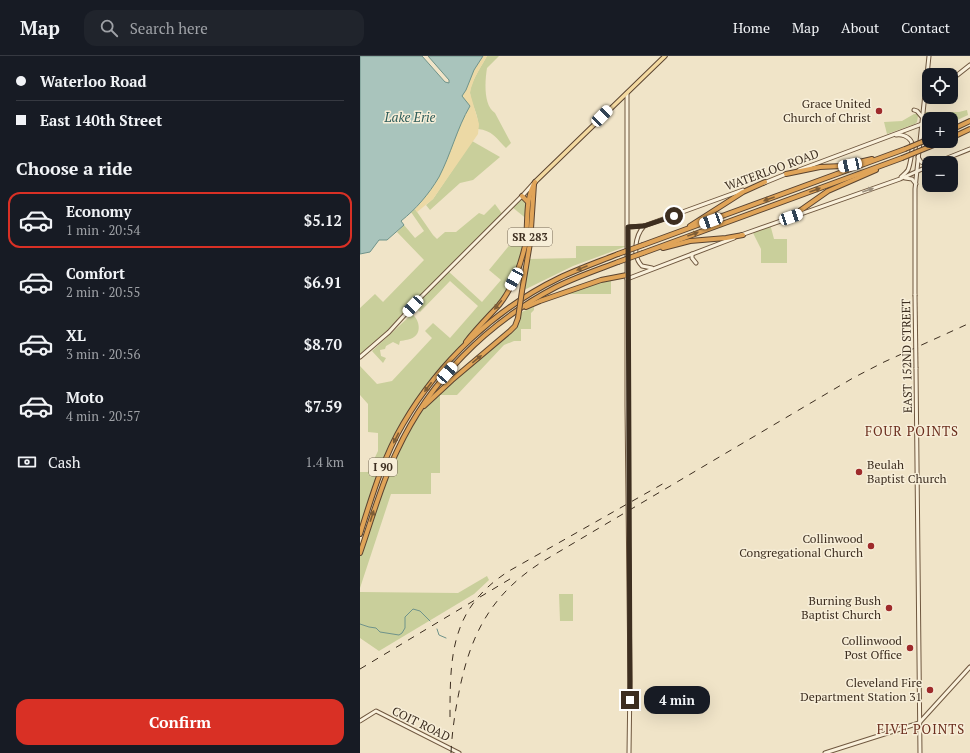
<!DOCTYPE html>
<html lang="en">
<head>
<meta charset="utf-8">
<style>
	body { margin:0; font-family:"PT Serif",serif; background:#20242c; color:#f1f3f6; height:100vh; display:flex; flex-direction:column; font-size:15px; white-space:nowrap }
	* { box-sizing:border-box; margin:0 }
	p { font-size:13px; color:#9ea1a6 }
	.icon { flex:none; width:22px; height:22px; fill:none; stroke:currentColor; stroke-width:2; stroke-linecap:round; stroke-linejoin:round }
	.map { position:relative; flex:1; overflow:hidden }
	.side { display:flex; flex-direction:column; background:#171b24; width:360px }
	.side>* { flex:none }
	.top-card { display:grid; align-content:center; height:88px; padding:0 16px; background:#171b24 }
	.fabs { position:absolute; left:562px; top:12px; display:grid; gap:8px }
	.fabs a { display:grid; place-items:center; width:36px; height:36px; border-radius:8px; background:#171b24; box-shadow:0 4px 16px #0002; font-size:20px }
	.end { position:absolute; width:18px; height:18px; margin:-9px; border:5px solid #3d2e20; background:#fff; box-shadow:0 0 0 2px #fff }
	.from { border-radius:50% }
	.bubble { position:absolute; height:28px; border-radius:12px; background:#171b24; box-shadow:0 4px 16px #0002; font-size:13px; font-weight:700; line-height:28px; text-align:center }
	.car { position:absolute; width:12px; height:24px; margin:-12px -6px; border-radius:5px; box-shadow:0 0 3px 1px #0007; background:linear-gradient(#fff 24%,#345 0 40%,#fff 0 76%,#345 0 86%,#fff 0) }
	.top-card b { display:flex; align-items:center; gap:14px; height:38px; font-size:15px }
	.top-card b+b { border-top:1px solid #363941 }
	.top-card i { width:10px; height:10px; background:#f1f3f6 }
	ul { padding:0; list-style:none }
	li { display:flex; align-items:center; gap:12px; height:56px; margin:0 8px 6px; padding:0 8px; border:2px solid transparent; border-radius:12px }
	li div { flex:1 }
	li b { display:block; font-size:15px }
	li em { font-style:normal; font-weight:700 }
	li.current { border-color:#d93025 }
	li>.icon { width:36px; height:36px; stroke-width:1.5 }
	h2 { padding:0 16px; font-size:18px; line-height:48px }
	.pay { display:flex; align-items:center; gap:10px; height:44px; padding:0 16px; font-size:15px }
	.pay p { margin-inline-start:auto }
	.primary-button { display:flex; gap:8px; margin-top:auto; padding:8px 16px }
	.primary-button a { flex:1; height:46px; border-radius:12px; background:#d93025; color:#fff; font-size:16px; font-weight:700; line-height:46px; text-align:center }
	header { display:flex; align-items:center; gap:24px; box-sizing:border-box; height:56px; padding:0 20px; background:#171b24; border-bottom:1px solid #363941 }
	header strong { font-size:19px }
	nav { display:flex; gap:22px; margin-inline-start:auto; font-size:14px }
	.search { width:280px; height:36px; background:#20242c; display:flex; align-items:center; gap:10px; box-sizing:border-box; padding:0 14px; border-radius:12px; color:#9ea1a6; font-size:15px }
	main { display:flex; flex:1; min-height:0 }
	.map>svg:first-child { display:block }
	.green { fill:#c9cf9b }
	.sand { fill:#ecd9a5 }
	.water { fill:#a9c4bc; stroke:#6f938a }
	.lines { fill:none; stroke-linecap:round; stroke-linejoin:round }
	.stream { stroke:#6f938a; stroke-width:1 }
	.secondary-casing { stroke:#6f573f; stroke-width:5 }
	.primary-casing { stroke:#5b4430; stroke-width:5.5 }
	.highway-casing { stroke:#5b4430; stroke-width:6 }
	.secondary { stroke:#faf1dc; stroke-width:3 }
	.primary { stroke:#f3d9a0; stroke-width:3.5 }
	.highway { stroke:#e0a458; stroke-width:4 }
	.rail { stroke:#3d2e20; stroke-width:1; stroke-dasharray:7 7; stroke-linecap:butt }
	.secondary-bridge-casing { stroke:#6f573f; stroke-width:5; stroke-linecap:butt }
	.highway-bridge-casing { stroke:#5b4430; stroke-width:6; stroke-linecap:butt }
	.secondary-bridge { stroke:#faf1dc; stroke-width:3 }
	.highway-bridge { stroke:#e0a458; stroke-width:4 }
	.oneway { fill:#7e5d36 }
	.oneway2 { fill:#9c907e }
	.route { stroke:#3d2e20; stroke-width:5 }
	.poi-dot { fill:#9e2a2b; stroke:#f7eed8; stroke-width:1.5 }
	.labels { text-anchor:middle; stroke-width:3; stroke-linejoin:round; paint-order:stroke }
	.shield { fill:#f7eed8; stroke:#756857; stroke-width:1 }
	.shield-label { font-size:11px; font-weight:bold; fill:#3d2e20 }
	.poi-label { font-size:12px; fill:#3d2e20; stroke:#f7eed8; text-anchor:end }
	.street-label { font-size:12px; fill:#3d2e20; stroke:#f7eed8 }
	.water-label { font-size:13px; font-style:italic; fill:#2f5d5a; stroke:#f7eed8 }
	.neighbourhood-label { font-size:13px; letter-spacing:1px; fill:#6b2e1e; stroke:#f7eed8 }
</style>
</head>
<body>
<header>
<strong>Map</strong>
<div class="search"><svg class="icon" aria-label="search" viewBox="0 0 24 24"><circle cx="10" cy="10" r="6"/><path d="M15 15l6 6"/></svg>Search here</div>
<nav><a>Home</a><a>Map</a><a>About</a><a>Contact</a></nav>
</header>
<main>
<section class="side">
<div class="top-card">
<b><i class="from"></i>Waterloo Road</b>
<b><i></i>East 140th Street</b>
</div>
<h2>Choose a ride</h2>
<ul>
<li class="current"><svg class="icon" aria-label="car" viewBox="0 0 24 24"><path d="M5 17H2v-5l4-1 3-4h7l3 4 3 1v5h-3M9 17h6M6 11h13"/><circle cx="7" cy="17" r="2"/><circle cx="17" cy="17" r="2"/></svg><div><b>Economy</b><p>1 min · 20:54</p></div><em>$5.12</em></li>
<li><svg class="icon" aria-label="car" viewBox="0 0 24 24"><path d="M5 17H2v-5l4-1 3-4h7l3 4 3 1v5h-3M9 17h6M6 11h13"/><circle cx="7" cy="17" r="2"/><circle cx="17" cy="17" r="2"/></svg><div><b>Comfort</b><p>2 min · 20:55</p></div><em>$6.91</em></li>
<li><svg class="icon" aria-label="car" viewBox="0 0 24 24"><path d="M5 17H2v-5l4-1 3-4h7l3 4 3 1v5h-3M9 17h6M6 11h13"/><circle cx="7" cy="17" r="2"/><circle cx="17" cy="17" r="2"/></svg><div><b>XL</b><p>3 min · 20:56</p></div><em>$8.70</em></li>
<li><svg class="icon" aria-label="car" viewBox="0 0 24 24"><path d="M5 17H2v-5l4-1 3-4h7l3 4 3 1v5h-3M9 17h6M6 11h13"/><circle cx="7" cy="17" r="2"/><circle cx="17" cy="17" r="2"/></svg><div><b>Moto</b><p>4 min · 20:57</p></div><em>$7.59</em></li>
</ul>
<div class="pay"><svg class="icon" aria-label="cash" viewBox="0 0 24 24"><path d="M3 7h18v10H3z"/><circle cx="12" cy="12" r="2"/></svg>Cash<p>1.4 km</p></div>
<div class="primary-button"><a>Confirm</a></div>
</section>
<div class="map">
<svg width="610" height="697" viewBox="0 0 610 697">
	<rect width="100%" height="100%" fill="#f0e4c8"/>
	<g class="green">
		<path d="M 127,0 L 139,0 L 127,12 C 125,25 123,49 135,57 L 151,87 L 146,92 C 137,83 132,74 118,73 C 120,60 111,49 110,37 C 110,27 122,9 127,0 Z"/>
		<polygon points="607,54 608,59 591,67 591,63 569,63 569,78 561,82 563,56 599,56"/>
		<polygon points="554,58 557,58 558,60 557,66 555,68 527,78 524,66 542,65"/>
		<polygon points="112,85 140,101 113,124 100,127 70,154 66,149 73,143"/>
		<polygon points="162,140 167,145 168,164 152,151"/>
		<polygon points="135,148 143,159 88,215 122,246 141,224 129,214 167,168 160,208 146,239 61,340 27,399 0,478 0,416 8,416 18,395 18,377 8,376 8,348 0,339 0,310 17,328 32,325 72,282 65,275 73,267 90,282 118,250 90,225 60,256 54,250 29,276 0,301 0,252 15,238 23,246 64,204 37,176 44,169 55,182 64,175 51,156 55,153 73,179 77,183 85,176 96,176 119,157 124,159"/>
		<polygon points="410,168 414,183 427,183 427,207 401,207 401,193 392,175"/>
		<polygon points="216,190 267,190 213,210 162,235 167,203 216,202"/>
		<polygon points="251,221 251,238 205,238"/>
		<polygon points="174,251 174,254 171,257 171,273 161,273 161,285 154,285 144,289 97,339 80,339 80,417 71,417 71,438 31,438 0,532 0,497 24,425 57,358 155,270 159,257"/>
		<path d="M 52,258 C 59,263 62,276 54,281 C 50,284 45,284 40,285 L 39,289 L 33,286 L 26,290 L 25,293 L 20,294 L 21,300 L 26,302 L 23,307 L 12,295 Z"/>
		<polygon points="127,520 129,524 114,538 19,595 0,582 0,536 98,537"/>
		<polygon points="199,538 213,538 213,565 200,565"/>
	</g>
	<path class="sand" d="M 123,0 L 127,0 L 115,21 L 111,32 L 110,37 L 119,68 L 118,78 L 73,143 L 57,156 L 55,153 C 85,121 89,86 110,50 L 101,41 L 106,34 L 114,14 Z"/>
	<path class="water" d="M 0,0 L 62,0 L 85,26 L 89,27 L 89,24 L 68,0 L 123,0 L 114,14 L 106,34 L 102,40 L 110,50 C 97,72 91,98 79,121 C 69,138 56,153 41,165 L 44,169 L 27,184 L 19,184 L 10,196 L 0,198 Z"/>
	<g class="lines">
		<g class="stream">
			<polyline points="0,568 9,571 16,572 20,576 39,579 42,577 45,572 45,561 53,553 60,555 70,565"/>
			<polyline points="77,573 79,579 86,582"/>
		</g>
		<defs>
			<g id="secondary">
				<polyline points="591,24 610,9"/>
				<polyline points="267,37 267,350 270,625 269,697"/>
				<polyline points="554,54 557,55 563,62"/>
				<path d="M 536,79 C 541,78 548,80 551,85 C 554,89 550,109 548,114 C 546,117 543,119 541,121"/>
				<polyline points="558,101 561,106 569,109"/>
				<polyline points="575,107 610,93"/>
				<polyline points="439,114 562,68"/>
				<polyline points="545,122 552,123 556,128"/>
				<polyline points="404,127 426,118"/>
				<path d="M 284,170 C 275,180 272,200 282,210 L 292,212"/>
				<polyline points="268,171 284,170 383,134"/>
				<polyline points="381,179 540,123 569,110"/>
				<polyline points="332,198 332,202 336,207"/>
				<polyline points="267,223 374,182"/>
				<polyline points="555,239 555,133 569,0"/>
				<polyline points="0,301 29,276 60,242 164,138 173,128"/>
				<polyline points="556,312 560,697"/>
				<polyline points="0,665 16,655 99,697"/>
				<polyline points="465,697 559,667 610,611"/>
			</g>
			<polyline id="primary" points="175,126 305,0"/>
			<g id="highway">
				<polyline points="591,74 610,65"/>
				<polyline points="591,82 610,73"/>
				<polyline points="569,91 584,85"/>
				<polyline points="426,118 460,111 482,110 512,103"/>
				<polyline points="162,140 168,146"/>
				<polyline points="431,161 468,135 516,114"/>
				<polyline points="330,170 383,136 405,126"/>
				<polyline points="283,189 545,93"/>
				<polyline points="303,192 330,185 366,182 383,179"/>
				<polyline points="283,197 542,102"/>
				<polyline points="162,235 170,187 174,128"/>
				<polyline points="166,251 180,245 241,224 267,219"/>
				<path d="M 106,286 C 116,273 128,261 139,249 C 153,232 160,211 165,190 C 169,168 164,145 175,126"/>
				<polyline points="64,350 92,324 150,275 155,270 158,262"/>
				<path d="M 0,478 C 12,440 23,402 43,368 C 79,306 135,253 199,222 C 218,213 238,206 258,198"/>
				<path d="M 0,497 C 12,463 21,428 37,395 C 70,324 127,267 196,231 C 216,221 237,214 258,206"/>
			</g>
		</defs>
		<use href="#secondary" class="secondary-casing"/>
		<use href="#primary" class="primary-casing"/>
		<use href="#highway" class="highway-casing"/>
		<use href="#secondary" class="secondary"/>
		<use href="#primary" class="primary"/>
		<use href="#highway" class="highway"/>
		<g class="rail">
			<polyline points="0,613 155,520"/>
			<path d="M 90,661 C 90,598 91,552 149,515 L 306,426"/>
			<path d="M 91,697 C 92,676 95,656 99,636 C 111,576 132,537 185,504 L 493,322 L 524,306 L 610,267"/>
		</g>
		<defs>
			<polyline id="secondary-bridge" points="555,239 556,312"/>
			<g id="highway-bridge">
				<polyline points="545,93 569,83"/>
				<polyline points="542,102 569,91"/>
				<polyline points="258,198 283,189"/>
				<polyline points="258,206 283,197"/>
				<polyline points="158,262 162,235"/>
			</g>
		</defs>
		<use href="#secondary-bridge" class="secondary-bridge-casing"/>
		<use href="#highway-bridge" class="highway-bridge-casing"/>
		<use href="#secondary-bridge" class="secondary-bridge"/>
		<use href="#highway-bridge" class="highway-bridge"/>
	</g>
	<defs><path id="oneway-solid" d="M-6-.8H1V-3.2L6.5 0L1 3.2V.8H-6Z"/></defs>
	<g class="oneway">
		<use href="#oneway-solid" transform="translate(455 134) rotate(-20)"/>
		<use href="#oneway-solid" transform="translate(409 143) rotate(160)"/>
		<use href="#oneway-solid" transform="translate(333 178) rotate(-20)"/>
		<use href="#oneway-solid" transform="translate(222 212) rotate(158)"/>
		<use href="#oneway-solid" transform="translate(138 249) rotate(129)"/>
		<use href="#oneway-solid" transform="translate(117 303) rotate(-39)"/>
		<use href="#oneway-solid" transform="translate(68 331) rotate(127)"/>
		<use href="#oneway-solid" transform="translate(36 382) rotate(117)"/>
		<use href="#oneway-solid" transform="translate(12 460) rotate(-72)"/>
	</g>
	<use class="oneway2" href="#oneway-solid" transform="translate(508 134) rotate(-19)"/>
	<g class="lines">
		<polyline class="route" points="270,644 268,171 284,170 314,160"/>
	</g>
	<g class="poi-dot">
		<circle cx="519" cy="55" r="4"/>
		<circle cx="499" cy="416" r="4"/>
		<circle cx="511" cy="490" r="4"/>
		<circle cx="529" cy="552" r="4"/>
		<circle cx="550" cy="592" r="4"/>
		<circle cx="570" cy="634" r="4"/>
	</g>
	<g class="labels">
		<g class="shield">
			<rect x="148" y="172" width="44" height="18" rx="3"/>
			<rect x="9" y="402" width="28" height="18" rx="3"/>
		</g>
		<g class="shield-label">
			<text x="170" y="185">SR 283</text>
			<text x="23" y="415">I 90</text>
		</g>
		<g class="poi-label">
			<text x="511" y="52">Grace United<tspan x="511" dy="14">Church of Christ</tspan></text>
			<text x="507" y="413" text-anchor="start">Beulah<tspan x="507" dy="14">Baptist Church</tspan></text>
			<text x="503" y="487">Collinwood<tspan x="503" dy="14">Congregational Church</tspan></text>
			<text x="521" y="549">Burning Bush<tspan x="521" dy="14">Baptist Church</tspan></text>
			<text x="542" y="589">Collinwood<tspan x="542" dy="14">Post Office</tspan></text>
			<text x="562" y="631">Cleveland Fire<tspan x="562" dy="14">Department Station 31</tspan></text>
		</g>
		<g class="street-label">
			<text transform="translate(412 114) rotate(-20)" y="4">WATERLOO ROAD</text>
			<text transform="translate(547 300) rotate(-91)" y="4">EAST 152ND STREET</text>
			<text transform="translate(61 668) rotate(26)" y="4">COIT ROAD</text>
		</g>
		<g class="water-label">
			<text x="50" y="66">Lake Erie</text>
		</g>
		<g class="neighbourhood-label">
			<text x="552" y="380">FOUR POINTS</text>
			<text x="561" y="678">FIVE POINTS</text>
		</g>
	</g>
</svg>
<div class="fabs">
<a><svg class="icon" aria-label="locate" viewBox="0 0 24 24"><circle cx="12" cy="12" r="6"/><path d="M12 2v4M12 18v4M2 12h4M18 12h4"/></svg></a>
<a>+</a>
<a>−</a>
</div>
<i class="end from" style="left:314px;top:160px"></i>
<i class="end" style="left:270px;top:644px"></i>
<div class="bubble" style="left:284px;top:630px;width:66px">4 min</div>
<i class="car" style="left:242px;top:60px;rotate:45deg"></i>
<i class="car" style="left:490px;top:109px;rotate:258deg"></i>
<i class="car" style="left:431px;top:161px;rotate:71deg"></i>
<i class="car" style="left:351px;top:165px;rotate:250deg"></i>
<i class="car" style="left:154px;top:223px;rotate:209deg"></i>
<i class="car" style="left:53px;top:250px;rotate:223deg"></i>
<i class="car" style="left:87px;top:317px;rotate:41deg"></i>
</div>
</main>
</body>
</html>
